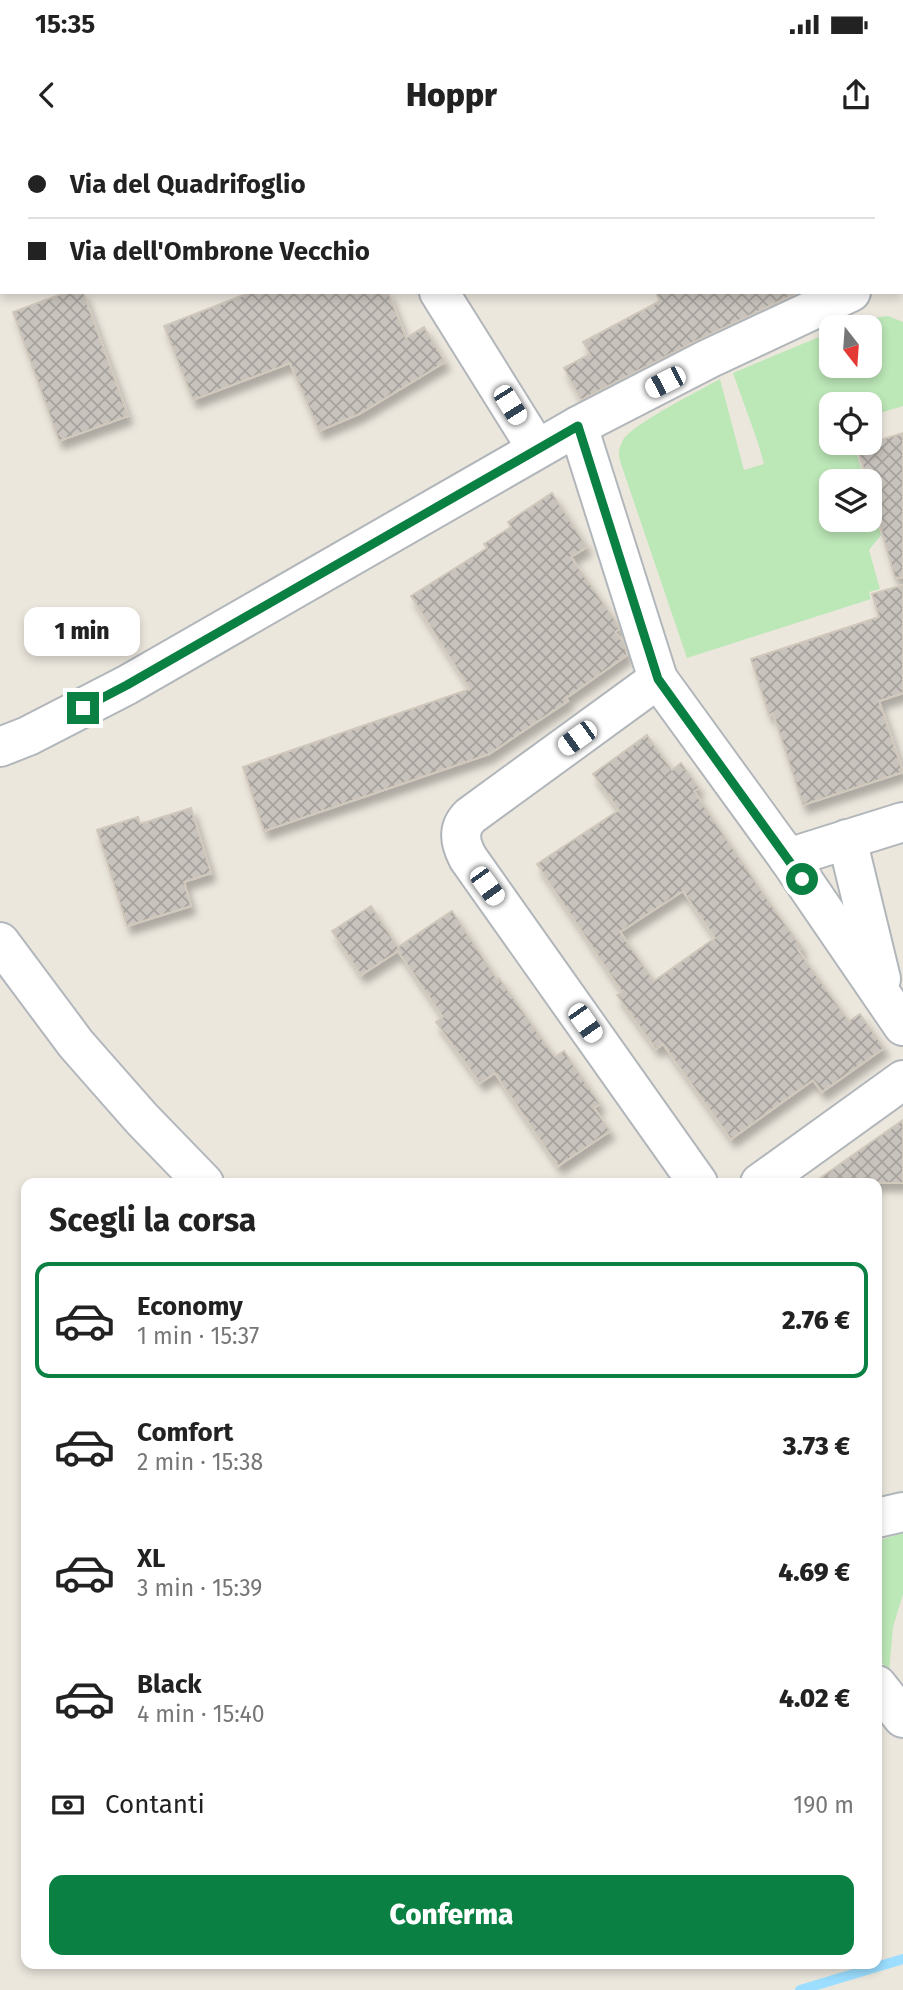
<!DOCTYPE html>
<html lang="it">
<head>
<meta charset="utf-8">
<style>
	body { margin:0; font-family:"Fira Sans",sans-serif; background:#f6f6f6; color:#222; height:100vh; display:flex; flex-direction:column; font-size:26px; white-space:nowrap }
	* { box-sizing:border-box; margin:0 }
	p { font-size:23px; color:#767676 }
	.icon { flex:none; width:38px; height:38px; fill:none; stroke:currentColor; stroke-width:2; stroke-linecap:round; stroke-linejoin:round }
	.map { position:relative; flex:1; overflow:hidden }
	.panel { position:absolute; left:21px; top:1038px; width:861px; height:791px; display:flex; flex-direction:column; background:#fff; border-radius:14px; box-shadow:0 4px 10px #0003 }
	.panel>* { flex:none }
	.hud { position:absolute; left:0px; top:0px; width:903px; height:154px; box-shadow:0 4px 10px #0003; display:grid; align-content:center; height:154px; padding:0 28px; background:#fff }
	.needle { width:46px; rotate:163deg }
	.fabs { position:absolute; left:819px; top:175px; display:grid; gap:14px }
	.fabs a { display:grid; place-items:center; width:63px; height:63px; border-radius:14px; background:#fff; box-shadow:0 4px 10px #0003; font-size:35px }
	.end { position:absolute; width:32px; height:32px; margin:-16px; border:9px solid #0b8043; background:#fff; box-shadow:0 0 0 4px #fff }
	.from { border-radius:50% }
	.bubble { position:absolute; height:49px; border-radius:14px; background:#fff; box-shadow:0 4px 10px #0003; font-size:23px; font-weight:800; line-height:49px; text-align:center }
	.car { position:absolute; width:21px; height:42px; margin:-21px -10px; border-radius:9px; box-shadow:0 0 5px 2px #0007; background:linear-gradient(#fff 24%,#345 0 40%,#fff 0 76%,#345 0 86%,#fff 0) }
	.hud b { display:flex; align-items:center; gap:24px; height:66px; font-size:26px }
	.hud b+b { border-top:2px solid #e0e0e0 }
	.hud i { width:18px; height:18px; background:#222 }
	ul { padding:0; list-style:none }
	li { display:flex; align-items:center; gap:21px; height:116px; margin:0 14px 10px; padding:0 14px; border:4px solid transparent; border-radius:14px }
	li div { flex:1 }
	li b { display:block; font-size:26px }
	li em { font-style:normal; font-weight:800 }
	li.active { border-color:#0b8043 }
	li>.icon { width:63px; height:63px; stroke-width:1.5 }
	h2 { padding:0 28px; font-size:32px; line-height:84px }
	.pay { display:flex; align-items:center; gap:18px; height:77px; padding:0 28px; font-size:26px }
	.pay p { margin-inline-start:auto }
	.button { display:flex; gap:14px; margin-top:auto; padding:14px 28px }
	.button a { flex:1; height:80px; border-radius:14px; background:#0b8043; color:#fff; font-size:28px; font-weight:800; line-height:80px; text-align:center }
	.status { display:flex; justify-content:space-between; align-items:center; height:49px; padding:0 35px; background:#fff; direction:ltr }
	.status svg { height:19px; fill:currentColor }
	header { display:flex; justify-content:space-between; align-items:center; height:91px; padding:0 28px; background:#fff; font-size:32px; font-weight:800 }
	.map>svg:first-child { display:block }
	.green { fill:#bce7b7 }
	.lines { fill:none; stroke-linecap:round; stroke-linejoin:round }
	.stream { stroke:#9bdeff; stroke-width:10 }
	.building { fill:url(#building-cross-hatch); stroke:#d1c8bc; stroke-width:2; fill-rule:evenodd; filter:url(#shadow) }
	.street-casing { stroke:#b1b6bb; stroke-width:42 }
	.secondary-casing { stroke:#b2b7bd; stroke-width:42 }
	.street { stroke:#fff; stroke-width:38 }
	.secondary { stroke:#fff; stroke-width:38 }
	.route { stroke:#0b8043; stroke-width:9 }
</style>
</head>
<body>
<div class="status"><b>15:35</b><svg viewBox="0 0 49 12"><path d="M0 12V9h3v3zM5 12V6h3v6zM10 12V3h3v9zM15 12V0h3v12zM26 1h20v11H26zM47 4h2v5h-2z"/></svg></div>
<header><svg class="icon" aria-label="back" viewBox="0 0 24 24"><path d="M15 5l-7 7 7 7"/></svg>Hoppr<svg class="icon" aria-label="share" viewBox="0 0 24 24"><path d="M12 15V3M7 8l5-5 5 5M5 13v7h14v-7"/></svg></header>
<div class="map">
<svg width="903" height="1850" viewBox="0 0 903 1850">
	<defs>
		<pattern id="building-cross-hatch" width="8" height="8" patternUnits="userSpaceOnUse" patternTransform="scale(1.75)"><rect width="8" height="8" fill="#c9c3bd"/><path d="M0 0l8 8M0 8l8-8" fill="none" stroke="#a6a29d"/></pattern>
		<filter id="shadow"><feDropShadow dx="4.5" dy="8" stdDeviation="3.5" flood-color="#0004"/></filter>
	</defs>
	<rect width="100%" height="100%" fill="#ece7dd"/>
	<g class="green">
		<path d="M 888,176 L 903,182 L 903,266 L 870,276 L 870,264 L 831,264 L 831,303 L 853,303 L 865,341 L 831,341 L 831,380 L 870,380 L 870,358 L 881,395 L 869,410 L 880,449 L 869,452 L 871,459 L 687,518 L 620,321 C 618,313 619,307 623,300 C 634,283 699,251 720,239 L 744,330 L 764,324 L 758,303 L 733,233 L 831,192 L 831,226 L 870,226 L 870,187 L 842,187 L 865,179 Z"/>
		<polygon points="903,1393 903,1454 893,1487 889,1533 877,1515 877,1401"/>
	</g>
	<g class="lines">
		<polyline class="stream" points="800,1850 903,1819"/>
	</g>
	<g class="building">
		<polygon points="67,152 83,152 128,276 59,301 13,172"/>
		<polygon points="251,152 388,152 406,198 424,187 445,222 359,274 319,291 290,223 193,260 164,186"/>
		<polygon points="656,152 799,152 698,200 581,260 564,228 590,214 583,202 660,161"/>
		<polygon points="903,293 903,437 895,438 870,352 870,341 867,341 857,307"/>
		<polygon points="552,353 587,407 571,417 617,483 619,489 615,492 624,503 627,515 566,558 568,561 489,614 264,691 243,627 470,549 411,456 487,408 484,404 511,387 508,382"/>
		<polygon points="903,445 903,553 879,561 903,632 803,665 773,573 769,575 751,519 879,477 872,454"/>
		<path d="M 647,595 L 672,630 L 681,623 L 699,648 L 694,651 L 767,759 L 802,808 L 798,810 L 849,881 L 860,874 L 884,908 L 822,952 L 813,940 L 731,999 L 663,904 L 656,909 L 617,855 L 622,852 L 537,724 L 619,670 L 593,634 ZM 683,751 L 715,798 L 654,841 L 620,792 Z"/>
		<polygon points="191,668 211,733 184,742 191,766 127,786 97,690 138,677 140,684"/>
		<polygon points="371,766 398,807 452,771 497,839 499,838 555,917 564,911 600,964 594,968 610,991 558,1026 495,933 480,943 436,882 443,877 398,811 361,835 332,791"/>
		<polygon points="903,980 903,1043 813,1043"/>
	</g>
	<g class="lines">
		<defs>
			<g id="street">
				<polyline points="536,2 541,0"/>
				<polyline points="901,3 903,7"/>
				<polyline points="901,131 903,131"/>
				<polyline points="439,152 537,309"/>
				<polyline points="578,286 658,539"/>
				<polyline points="0,607 28,596 127,545 578,286 708,219 851,152"/>
				<polyline points="847,699 881,839"/>
				<polyline points="788,718 903,682"/>
				<path d="M 698,1043 L 468,718 C 460,703 457,689 470,676 L 658,539 L 788,718 L 903,886"/>
				<polyline points="760,1043 903,940"/>
			</g>
			<g id="secondary">
				<polyline points="0,802 76,904 142,979 204,1043"/>
				<polyline points="877,1378 903,1372"/>
				<polyline points="877,1545 903,1578"/>
			</g>
		</defs>
		<use href="#street" class="street-casing"/>
		<use href="#secondary" class="secondary-casing"/>
		<use href="#street" class="street"/>
		<use href="#secondary" class="secondary"/>
	</g>
	<g class="lines">
		<polyline class="route" points="83,568 127,545 578,286 658,539 802,739"/>
	</g>
</svg>
<div class="fabs">
<a><svg class="needle" viewBox="-14 -14 28 28"><path d="M0-13l5 13h-10z" fill="#e53935"/><path d="M0 13l5-13h-10z" fill="#767676"/></svg></a>
<a><svg class="icon" aria-label="locate" viewBox="0 0 24 24"><circle cx="12" cy="12" r="6"/><path d="M12 2v4M12 18v4M2 12h4M18 12h4"/></svg></a>
<a><svg class="icon" aria-label="layers" viewBox="0 0 24 24"><path d="M12 4l9 5-9 5-9-5zM3 14l9 5 9-5"/></svg></a>
</div>
<i class="end from" style="left:802px;top:739px"></i>
<i class="end" style="left:83px;top:568px"></i>
<div class="bubble" style="left:24px;top:467px;width:116px">1 min</div>
<i class="car" style="left:665px;top:242px;rotate:243deg"></i>
<i class="car" style="left:510px;top:265px;rotate:148deg"></i>
<i class="car" style="left:577px;top:598px;rotate:234deg"></i>
<i class="car" style="left:487px;top:746px;rotate:144deg"></i>
<i class="car" style="left:585px;top:883px;rotate:145deg"></i>
<div class="hud">
<b><i class="from"></i>Via del Quadrifoglio</b>
<b><i></i>Via dell'Ombrone Vecchio</b>
</div>
<section class="panel">
<h2>Scegli la corsa</h2>
<ul>
<li class="active"><svg class="icon" aria-label="car" viewBox="0 0 24 24"><path d="M5 17H2v-5l4-1 3-4h7l3 4 3 1v5h-3M9 17h6M6 11h13"/><circle cx="7" cy="17" r="2"/><circle cx="17" cy="17" r="2"/></svg><div><b>Economy</b><p>1 min · 15:37</p></div><em>2.76 €</em></li>
<li><svg class="icon" aria-label="car" viewBox="0 0 24 24"><path d="M5 17H2v-5l4-1 3-4h7l3 4 3 1v5h-3M9 17h6M6 11h13"/><circle cx="7" cy="17" r="2"/><circle cx="17" cy="17" r="2"/></svg><div><b>Comfort</b><p>2 min · 15:38</p></div><em>3.73 €</em></li>
<li><svg class="icon" aria-label="car" viewBox="0 0 24 24"><path d="M5 17H2v-5l4-1 3-4h7l3 4 3 1v5h-3M9 17h6M6 11h13"/><circle cx="7" cy="17" r="2"/><circle cx="17" cy="17" r="2"/></svg><div><b>XL</b><p>3 min · 15:39</p></div><em>4.69 €</em></li>
<li><svg class="icon" aria-label="car" viewBox="0 0 24 24"><path d="M5 17H2v-5l4-1 3-4h7l3 4 3 1v5h-3M9 17h6M6 11h13"/><circle cx="7" cy="17" r="2"/><circle cx="17" cy="17" r="2"/></svg><div><b>Black</b><p>4 min · 15:40</p></div><em>4.02 €</em></li>
</ul>
<div class="pay"><svg class="icon" aria-label="cash" viewBox="0 0 24 24"><path d="M3 7h18v10H3z"/><circle cx="12" cy="12" r="2"/></svg>Contanti<p>190 m</p></div>
<div class="button"><a>Conferma</a></div>
</section>
</div>
</body>
</html>
